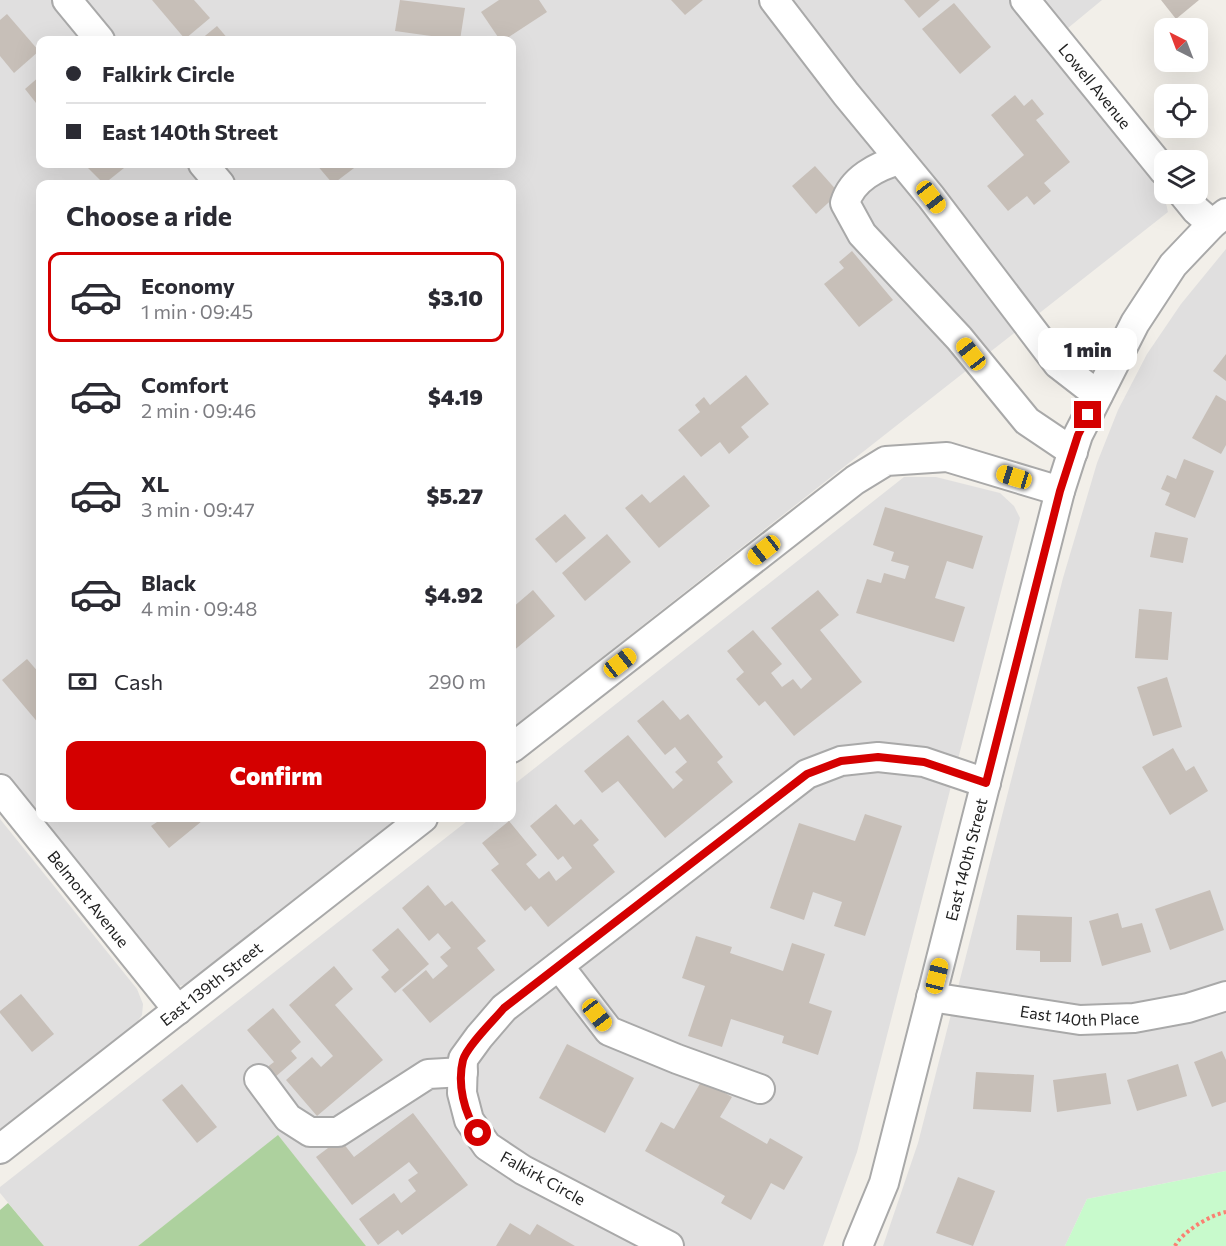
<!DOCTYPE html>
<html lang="en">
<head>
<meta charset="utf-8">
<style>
	body { margin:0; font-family:Commissioner,sans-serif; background:#f2f2f3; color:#2b2b33; height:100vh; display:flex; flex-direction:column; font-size:22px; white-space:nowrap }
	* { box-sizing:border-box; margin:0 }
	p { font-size:20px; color:#7c7c81 }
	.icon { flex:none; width:33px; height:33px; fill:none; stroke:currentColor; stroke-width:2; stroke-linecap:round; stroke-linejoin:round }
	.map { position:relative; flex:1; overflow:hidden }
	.drawer { position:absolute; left:36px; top:180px; width:480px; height:642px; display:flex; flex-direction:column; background:#fff; border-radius:12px; box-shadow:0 6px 24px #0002 }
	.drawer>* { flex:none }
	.guide { position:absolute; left:36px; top:36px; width:480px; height:132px; border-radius:12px; box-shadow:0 6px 24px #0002; display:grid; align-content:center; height:132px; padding:0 30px; background:#fff }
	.needle { width:39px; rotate:318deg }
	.buttons { position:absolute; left:1154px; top:18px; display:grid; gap:12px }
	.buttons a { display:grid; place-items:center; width:54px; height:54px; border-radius:12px; background:#fff; box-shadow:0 6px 24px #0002; font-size:30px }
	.end { position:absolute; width:27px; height:27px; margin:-14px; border:8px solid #d40000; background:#fff; box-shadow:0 0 0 3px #fff }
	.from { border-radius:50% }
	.bubble { position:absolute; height:42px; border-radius:12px; background:#fff; box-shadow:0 6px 24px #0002; font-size:20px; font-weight:800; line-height:42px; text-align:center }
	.car { position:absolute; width:18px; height:36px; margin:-18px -9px; border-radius:8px; box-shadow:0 0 4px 2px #0007; background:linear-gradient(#f5c518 24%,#345 0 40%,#f5c518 0 76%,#345 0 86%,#f5c518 0) }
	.guide b { display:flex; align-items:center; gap:21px; height:57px; font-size:22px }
	.guide b+b { border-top:2px solid #e1e1e2 }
	.guide i { width:15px; height:15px; background:#2b2b33 }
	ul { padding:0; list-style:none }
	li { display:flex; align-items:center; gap:18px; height:90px; margin:0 12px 9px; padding:0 18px; border:3px solid transparent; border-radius:12px }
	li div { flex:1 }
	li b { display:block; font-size:22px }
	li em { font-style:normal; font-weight:800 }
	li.selected { border-color:#d40000 }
	li>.icon { width:54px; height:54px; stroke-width:1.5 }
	h2 { padding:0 30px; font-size:27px; line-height:72px }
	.pay { display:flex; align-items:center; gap:15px; height:66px; padding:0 30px; font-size:22px }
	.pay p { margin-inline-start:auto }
	.primary-button { display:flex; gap:12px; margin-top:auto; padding:12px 30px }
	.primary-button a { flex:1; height:69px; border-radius:12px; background:#d40000; color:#fff; font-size:24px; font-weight:800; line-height:69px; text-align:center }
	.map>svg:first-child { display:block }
	.residential { fill:#e0dfdf; fill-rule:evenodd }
	.forest { fill:#add19e }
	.park { fill:#c8facc }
	.building { fill:#c7bfb8 }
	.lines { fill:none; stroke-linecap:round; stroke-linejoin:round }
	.minor-casing { stroke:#a9a9a9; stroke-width:32 }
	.path { stroke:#fa8072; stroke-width:4; stroke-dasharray:3 3; stroke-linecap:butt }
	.minor { stroke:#fff; stroke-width:28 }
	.route { stroke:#d40000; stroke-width:8 }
	.labels { text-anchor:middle; stroke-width:6; stroke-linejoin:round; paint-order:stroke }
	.street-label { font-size:16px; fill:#222; stroke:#fff }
</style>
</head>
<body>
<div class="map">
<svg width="1226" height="1246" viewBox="0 0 1226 1246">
	<rect width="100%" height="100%" fill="#f2efe9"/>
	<g class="residential">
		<path d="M 0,0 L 1102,0 L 1045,47 L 1155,184 L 1165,199 L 1168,212 L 512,728 L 512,184 L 40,184 L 40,818 L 398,818 L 187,984 L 175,987 L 167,984 L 0,772 ZM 40,40 L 512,40 L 512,164 L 40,164 Z"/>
		<polygon points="1226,249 1226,1171 1087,1199 1065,1246 883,1246 918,1143 1063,578 1097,463 1118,410 1147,354 1181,304"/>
		<polygon points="904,477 936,477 1000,493 1014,506 1020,518 857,1152 823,1246 366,1246 278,1136 138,1246 44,1246 0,1193 0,1187 471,818 512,818 512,786"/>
		<polygon points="0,819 137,989 143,1004 142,1015 135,1025 0,1131"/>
	</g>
	<g class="forest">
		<polygon points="278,1135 366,1246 138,1246"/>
		<polygon points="8,1203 44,1246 0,1246 0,1210"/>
	</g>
	<polygon class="park" points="1226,1171 1226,1246 1065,1246 1087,1199"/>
	<g class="building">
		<polygon points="152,0 194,0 210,18 185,39"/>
		<polygon points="400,0 465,8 460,40 395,31"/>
		<polygon points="499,0 539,0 547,12 504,40 500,40 481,12"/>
		<polygon points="671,0 703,0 685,15"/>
		<polygon points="904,0 940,0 919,18"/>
		<polygon points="1161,0 1199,0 1176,19"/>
		<polygon points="954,3 991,47 960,74 922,29"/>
		<polygon points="7,14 39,51 14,73 0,56 0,20"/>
		<polygon points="217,26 229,40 200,40"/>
		<polygon points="40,76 40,108 25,89"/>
		<polygon points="1015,95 1024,106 1032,99 1044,114 1036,120 1070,162 1044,183 1051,191 1034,205 1027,196 1008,211 987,186 1024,155 991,115"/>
		<polygon points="84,164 129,164 104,184"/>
		<polygon points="316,164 357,164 358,165 333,184"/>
		<polygon points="815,166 839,193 816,214 792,186"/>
		<polygon points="852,251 893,300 859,327 824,284 844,268 839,262"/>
		<polygon points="1226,354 1226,381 1213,371"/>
		<polygon points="746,375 769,404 741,427 749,437 729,454 720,442 701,457 678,430 700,412 695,405 704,397 710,405"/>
		<polygon points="1216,395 1226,401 1226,445 1221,454 1192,438"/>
		<polygon points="1184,459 1214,471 1195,518 1165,505 1170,493 1161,489 1167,475 1176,479"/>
		<polygon points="684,475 710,506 659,548 625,508 642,494 650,503"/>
		<polygon points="885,507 983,536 973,569 947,561 935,598 965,607 954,642 856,613 867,579 881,583 884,573 905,579 909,566 891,561 894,552 873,545"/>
		<polygon points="565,514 586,538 556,563 535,539"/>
		<polygon points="1155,532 1188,538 1183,563 1150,557"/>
		<polygon points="607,534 631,562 585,601 562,573"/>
		<polygon points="533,590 555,616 512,652 512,608"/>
		<polygon points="818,590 839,615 820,630 862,682 794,736 765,701 759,706 736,679 744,672 727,651 753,630 782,664 771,673 782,687 793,679 801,689 812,679 771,628"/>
		<polygon points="1139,609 1172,612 1168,660 1135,658"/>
		<polygon points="27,659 40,674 40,725 2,680"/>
		<polygon points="1167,677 1182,727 1153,736 1137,687"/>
		<polygon points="663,700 680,720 688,714 723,757 717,762 733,782 665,838 618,781 602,793 584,771 628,735 673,789 683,780 675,772 687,762 675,747 665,755 637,721"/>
		<polygon points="1173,748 1186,771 1194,766 1208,791 1170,815 1142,767"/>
		<polygon points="556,804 574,825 581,819 599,840 593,845 615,872 548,927 531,906 525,911 491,870 499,864 482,843 509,821 537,855 526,864 539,879 549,871 556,881 572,868 563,856 558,860 530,826"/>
		<polygon points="865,814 902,826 865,936 834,926 842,902 813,892 804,920 770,908 799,823 855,841"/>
		<polygon points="153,818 199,818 202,821 169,848 151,826 157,822"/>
		<polygon points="428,885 445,906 452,901 486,941 477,948 495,970 430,1023 402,990 426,970 433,979 448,966 440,957 451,948 438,933 429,941 402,908"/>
		<polygon points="1210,890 1224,930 1170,950 1155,909"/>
		<polygon points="1118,913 1122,928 1142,923 1151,952 1102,966 1089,921"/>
		<polygon points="1017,915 1072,917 1071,962 1040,962 1040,951 1016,950"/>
		<polygon points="398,928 429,964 395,993 381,977 389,970 372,950"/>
		<polygon points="696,936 732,947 730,953 783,971 792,943 825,954 809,1003 832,1011 818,1055 782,1043 784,1036 731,1019 722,1047 688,1036 705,986 682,978"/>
		<polygon points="334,966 353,989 335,1005 383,1060 317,1116 286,1080 312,1057 321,1067 333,1056 289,1005"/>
		<polygon points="21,994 54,1034 32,1052 0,1013 0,1011"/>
		<polygon points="273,1008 301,1042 291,1051 297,1058 274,1078 266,1068 274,1062 247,1030"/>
		<polygon points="567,1044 634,1078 605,1133 539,1098"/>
		<polygon points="1222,1051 1226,1060 1226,1102 1212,1107 1194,1062"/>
		<polygon points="1178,1064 1187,1096 1137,1111 1127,1080"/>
		<polygon points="976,1072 1034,1075 1031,1112 973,1109"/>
		<polygon points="1106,1073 1111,1104 1057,1112 1053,1080"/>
		<polygon points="702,1080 732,1097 720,1117 767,1144 770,1138 803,1157 784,1190 771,1183 751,1220 721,1203 725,1196 645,1151 661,1122 674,1129"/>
		<polygon points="182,1084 217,1127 197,1143 162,1100"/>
		<polygon points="413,1113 468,1185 402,1235 398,1230 378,1245 359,1219 394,1193 401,1203 416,1191 408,1180 418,1173 409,1162 352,1205 316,1157 340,1139 354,1157"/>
		<polygon points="958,1177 995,1191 973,1246 936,1233"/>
		<polygon points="510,1223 530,1235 537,1224 575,1246 496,1246"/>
	</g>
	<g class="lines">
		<defs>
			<g id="minor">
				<polyline points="67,0 100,40"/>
				<polyline points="774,0 846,94 931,197 1058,364 1098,395"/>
				<path id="s1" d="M 1025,0 L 1164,171"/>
				<path d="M 900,160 C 877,166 852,179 845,203 L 862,234 L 959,338 L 1027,421 L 1073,452"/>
				<polyline points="203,164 220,184"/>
				<polyline points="1183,194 1196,210 1212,224"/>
				<polyline points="512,748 855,480 886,461 947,457 1060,491"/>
				<path id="s2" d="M 0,789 L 178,1010"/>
				<polyline points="559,966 609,1031 677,1059 760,1089"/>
				<path id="s3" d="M 931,997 L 1080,1020 L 1134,1018 L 1188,1008 L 1226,996"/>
				<polyline points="259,1079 288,1118 310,1132 338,1132 428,1074 463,1072"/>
				<path id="s4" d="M 0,1149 L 423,818"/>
				<polyline points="669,1246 523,1170 487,1146 469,1120 462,1093 463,1059 479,1037 504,1008 807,774 841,761 878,757 924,762 986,783"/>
				<path id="s5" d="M 858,1246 L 884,1183 L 1060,491 L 1078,435 L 1135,323 L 1173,265 L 1212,224 L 1226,213"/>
			</g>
		</defs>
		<use href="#minor" class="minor-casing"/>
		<path class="path" d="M 1175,1246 C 1182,1232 1210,1215 1226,1212"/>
		<use href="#minor" class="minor"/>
	</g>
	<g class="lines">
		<path class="route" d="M 478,1133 C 464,1113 457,1084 463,1060 C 467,1046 494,1020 504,1008 L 807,774 L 841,761 L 878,757 L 924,762 L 986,783 L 1060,491 L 1078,435 L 1088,415"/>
	</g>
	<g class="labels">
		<g class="street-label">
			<text dy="6" stroke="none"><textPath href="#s1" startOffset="111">Lowell Avenue</textPath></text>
			<text dy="6" stroke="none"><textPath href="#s5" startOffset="402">East 140th Street</textPath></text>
			<text dy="6" stroke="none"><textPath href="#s2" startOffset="141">Belmont Avenue</textPath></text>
			<text dy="6" stroke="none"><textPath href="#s4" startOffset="268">East 139th Street</textPath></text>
			<text dy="6" stroke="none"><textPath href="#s3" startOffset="150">East 140th Place</textPath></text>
			<text transform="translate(543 1178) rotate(29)" y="6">Falkirk Circle</text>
		</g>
	</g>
</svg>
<div class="buttons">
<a><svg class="needle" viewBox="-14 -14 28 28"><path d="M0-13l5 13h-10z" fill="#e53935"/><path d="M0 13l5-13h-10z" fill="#7c7c81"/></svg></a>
<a><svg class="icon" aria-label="locate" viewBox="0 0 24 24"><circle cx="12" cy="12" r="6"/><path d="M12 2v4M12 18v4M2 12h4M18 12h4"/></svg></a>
<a><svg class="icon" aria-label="layers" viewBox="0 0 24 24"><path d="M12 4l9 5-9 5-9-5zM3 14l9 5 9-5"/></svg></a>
</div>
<i class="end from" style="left:478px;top:1133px"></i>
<i class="end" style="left:1088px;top:415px"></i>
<div class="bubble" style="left:1038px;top:328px;width:99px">1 min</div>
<i class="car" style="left:931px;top:197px;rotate:142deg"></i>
<i class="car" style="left:971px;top:354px;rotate:322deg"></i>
<i class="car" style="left:1014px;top:477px;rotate:287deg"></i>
<i class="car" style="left:764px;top:550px;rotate:232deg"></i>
<i class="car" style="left:620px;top:663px;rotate:52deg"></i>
<i class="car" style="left:937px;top:976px;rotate:14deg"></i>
<i class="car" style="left:597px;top:1015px;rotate:142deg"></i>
<div class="guide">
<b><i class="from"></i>Falkirk Circle</b>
<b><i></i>East 140th Street</b>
</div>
<section class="drawer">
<h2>Choose a ride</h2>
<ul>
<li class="selected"><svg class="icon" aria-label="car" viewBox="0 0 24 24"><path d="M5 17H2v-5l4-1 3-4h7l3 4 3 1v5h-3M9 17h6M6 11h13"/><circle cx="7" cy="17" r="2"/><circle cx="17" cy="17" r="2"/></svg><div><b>Economy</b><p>1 min · 09:45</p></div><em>$3.10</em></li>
<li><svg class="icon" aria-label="car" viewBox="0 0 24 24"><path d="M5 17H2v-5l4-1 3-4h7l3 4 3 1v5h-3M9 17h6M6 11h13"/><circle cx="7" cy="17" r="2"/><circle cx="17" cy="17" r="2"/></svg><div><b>Comfort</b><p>2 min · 09:46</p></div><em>$4.19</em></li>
<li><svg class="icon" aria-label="car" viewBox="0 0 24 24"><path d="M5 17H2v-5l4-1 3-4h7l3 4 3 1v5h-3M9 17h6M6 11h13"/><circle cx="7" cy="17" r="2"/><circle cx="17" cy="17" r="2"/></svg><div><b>XL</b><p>3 min · 09:47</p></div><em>$5.27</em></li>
<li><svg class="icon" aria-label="car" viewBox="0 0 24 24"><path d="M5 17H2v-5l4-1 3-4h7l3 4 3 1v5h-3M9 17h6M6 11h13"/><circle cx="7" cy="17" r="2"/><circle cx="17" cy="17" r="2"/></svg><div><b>Black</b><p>4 min · 09:48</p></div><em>$4.92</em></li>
</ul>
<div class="pay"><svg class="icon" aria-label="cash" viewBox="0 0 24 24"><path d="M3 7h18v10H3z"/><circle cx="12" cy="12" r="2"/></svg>Cash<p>290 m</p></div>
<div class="primary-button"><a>Confirm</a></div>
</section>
</div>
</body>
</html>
